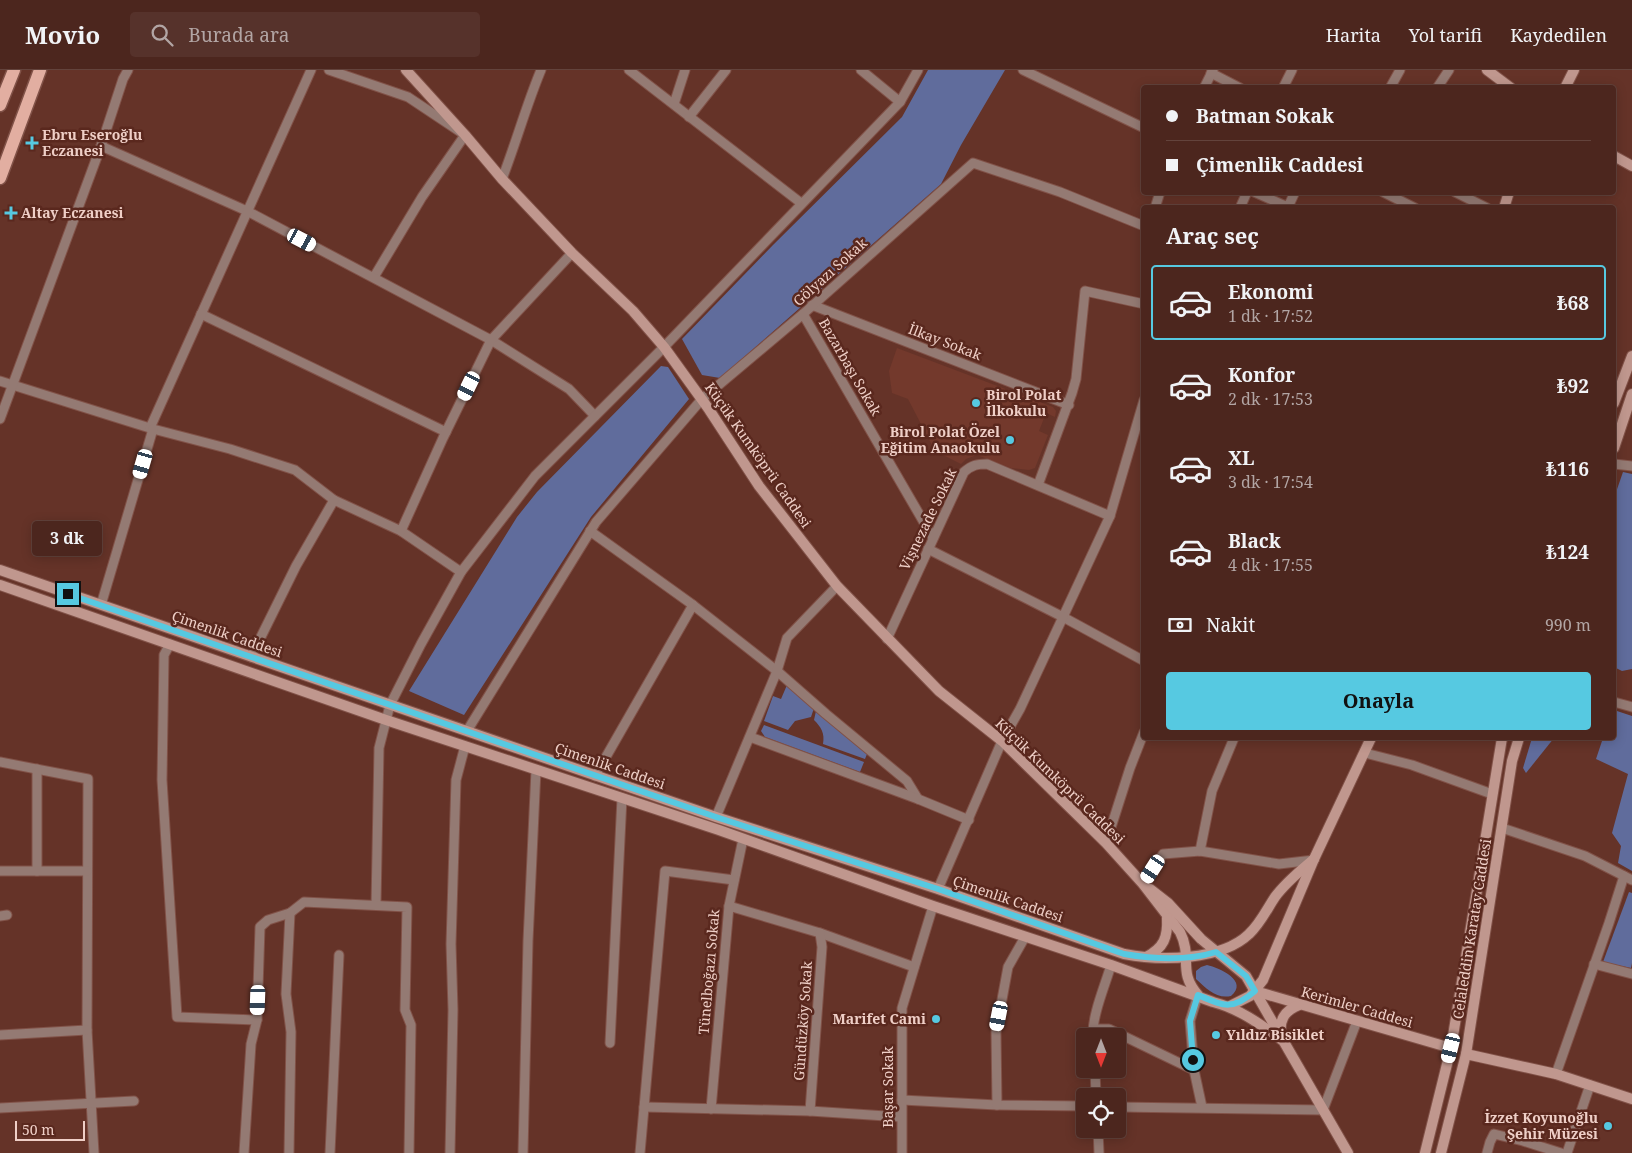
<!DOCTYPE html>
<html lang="tr">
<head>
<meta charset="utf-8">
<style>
	body { margin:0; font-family:"Noto Serif",serif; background:#56322b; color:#f1f3f6; height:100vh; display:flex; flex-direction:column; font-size:19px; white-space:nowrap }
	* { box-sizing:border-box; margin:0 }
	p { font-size:16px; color:#b2a5a4 }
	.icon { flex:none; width:28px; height:28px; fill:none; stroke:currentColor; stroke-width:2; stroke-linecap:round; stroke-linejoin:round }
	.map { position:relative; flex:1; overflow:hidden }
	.details { position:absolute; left:1141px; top:135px; width:475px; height:535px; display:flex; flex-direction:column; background:#4c261e; border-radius:5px; box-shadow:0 2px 12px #0003,0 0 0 1px #63433c }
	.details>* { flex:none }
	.top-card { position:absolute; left:1141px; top:15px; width:475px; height:110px; border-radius:5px; box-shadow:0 2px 12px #0003,0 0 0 1px #63433c; display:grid; align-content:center; height:110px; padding:0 25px; background:#4c261e }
	.needle { width:32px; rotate:180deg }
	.tools { position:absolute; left:1076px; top:958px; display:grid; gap:10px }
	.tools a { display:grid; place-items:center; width:50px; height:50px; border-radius:5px; background:#4c261e; box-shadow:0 2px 12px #0003,0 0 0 1px #63433c; font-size:25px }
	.scale { position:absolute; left:15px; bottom:12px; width:70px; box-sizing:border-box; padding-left:5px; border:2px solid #efcfc7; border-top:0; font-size:14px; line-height:18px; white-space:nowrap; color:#efcfc7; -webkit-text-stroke:4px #5a281e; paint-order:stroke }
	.end { position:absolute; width:22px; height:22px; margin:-11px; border:6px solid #56c9e1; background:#111; box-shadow:0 0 0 2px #111 }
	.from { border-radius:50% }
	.bubble { position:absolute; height:35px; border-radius:5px; background:#4c261e; box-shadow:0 2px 12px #0003,0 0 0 1px #63433c; font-size:16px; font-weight:700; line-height:35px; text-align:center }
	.car { position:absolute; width:15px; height:30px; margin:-15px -8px; border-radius:6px; box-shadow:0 0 4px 1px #0007; background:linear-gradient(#fff 24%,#345 0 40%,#fff 0 76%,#345 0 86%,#fff 0) }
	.top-card b { display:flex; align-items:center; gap:18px; height:48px; font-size:19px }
	.top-card b+b { border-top:1px solid #63433c }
	.top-card i { width:12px; height:12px; background:#f1f3f6 }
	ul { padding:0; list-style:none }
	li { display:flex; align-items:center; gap:15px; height:75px; margin:0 10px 8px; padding:0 15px; border:2px solid transparent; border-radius:5px }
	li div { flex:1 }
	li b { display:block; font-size:19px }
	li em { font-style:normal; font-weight:700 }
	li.on { border-color:#56c9e1 }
	li>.icon { width:45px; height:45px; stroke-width:1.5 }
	h2 { padding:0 25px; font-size:22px; line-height:60px }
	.pay { display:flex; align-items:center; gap:12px; height:55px; padding:0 25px; font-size:19px }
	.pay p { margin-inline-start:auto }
	.cta { display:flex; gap:10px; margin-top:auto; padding:10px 25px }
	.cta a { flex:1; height:58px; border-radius:5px; background:#56c9e1; color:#111; font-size:20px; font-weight:700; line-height:58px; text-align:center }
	header { display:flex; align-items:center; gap:30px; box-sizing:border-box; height:70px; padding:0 25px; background:#4c261e; border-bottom:1px solid #63433c }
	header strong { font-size:24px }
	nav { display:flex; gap:28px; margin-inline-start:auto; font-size:18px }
	.search { width:350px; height:45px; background:#56322b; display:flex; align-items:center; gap:12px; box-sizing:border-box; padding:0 18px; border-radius:5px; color:#b2a5a4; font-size:19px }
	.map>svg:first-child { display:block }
	.built { fill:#73392c }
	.green { fill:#606c9c }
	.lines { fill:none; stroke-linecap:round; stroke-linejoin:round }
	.street-casing { stroke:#815248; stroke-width:11 }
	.secondary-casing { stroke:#815248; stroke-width:12 }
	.primary-casing { stroke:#815248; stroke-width:15 }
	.street { stroke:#947a73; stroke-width:9 }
	.secondary { stroke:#c0978e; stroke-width:10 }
	.primary { stroke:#e2aea1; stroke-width:12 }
	.route { stroke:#56c9e1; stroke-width:6 }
	.poi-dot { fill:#56c9e1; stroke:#5a281e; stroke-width:2 }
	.labels { text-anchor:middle; stroke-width:5; stroke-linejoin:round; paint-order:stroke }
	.poi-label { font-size:14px; font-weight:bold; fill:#efcfc7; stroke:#5a281e; text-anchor:start }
	.street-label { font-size:14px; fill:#efcfc7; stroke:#5a281e }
</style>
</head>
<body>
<header>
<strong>Movio</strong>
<div class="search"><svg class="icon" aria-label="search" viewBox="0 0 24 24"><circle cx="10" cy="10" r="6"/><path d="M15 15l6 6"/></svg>Burada ara</div>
<nav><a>Harita</a><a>Yol tarifi</a><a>Kaydedilen</a></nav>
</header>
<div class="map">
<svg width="1632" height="1083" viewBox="0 0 1632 1083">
	<rect width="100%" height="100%" fill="#653328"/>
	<polygon class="built" points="897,278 1053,337 1056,341 1055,347 1046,343 1039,361 1048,365 1035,398 1029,400 1011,398 977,385 966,389 961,394 935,381 908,329 892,323 889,301"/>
	<g class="green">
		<polygon points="928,0 1005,0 961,75 941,114 720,308 702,305 682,269 773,175 902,47"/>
		<polygon points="661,296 668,297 689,329 591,447 464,645 409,621 517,447 537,422"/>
		<polygon points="1623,402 1632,404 1632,599 1622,601 1614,597 1614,428"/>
		<polygon points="787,615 814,638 811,647 795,651 788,660 764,651 773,626 781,629"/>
		<polygon points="1614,640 1632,646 1632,801 1618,793 1621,776 1612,763 1628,704 1596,689 1603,668 1614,668"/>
		<path d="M 816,641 L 867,684 L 865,689 L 823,674 C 825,663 821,657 814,650 Z"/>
		<polygon points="764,655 864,692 860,702 765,667 761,661"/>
		<polygon points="1532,668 1554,668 1526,703 1523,698"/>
		<polygon points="1629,822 1632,823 1632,893 1631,898 1603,892"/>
		<path d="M 1207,895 C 1220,898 1249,911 1231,926 C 1216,929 1207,919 1196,909 L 1196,901 L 1201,897 Z"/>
	</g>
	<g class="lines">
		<defs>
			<g id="street">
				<polyline points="329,0 408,27 465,65 422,127 374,207"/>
				<polyline points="629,0 801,133"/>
				<polyline points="861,0 900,32"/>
				<polyline points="1023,0 1144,58"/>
				<polyline points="1211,3 1240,18"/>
				<polyline points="1204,18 1213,0"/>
				<polyline points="1283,18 1292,0"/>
				<polyline points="1390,18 1400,0"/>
				<polyline points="1437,18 1449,0"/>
				<polyline points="674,34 685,0"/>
				<polyline points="689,47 726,0"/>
				<polyline points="101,76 247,141 491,270 569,319 595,346"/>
				<path d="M 502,109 C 516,73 526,36 541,0"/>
				<polyline points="1254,122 1288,137 1295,122"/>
				<polyline points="1383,122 1415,138"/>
				<polyline points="1455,122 1487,138"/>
				<polyline points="1155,138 1160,122"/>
				<polyline points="1240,138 1247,122"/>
				<polyline points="812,235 1069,335"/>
				<polyline points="201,244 446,362"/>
				<polyline points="803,244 933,468"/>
				<polyline points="0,311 153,359 230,379 295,400 334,430 401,461 461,502"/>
				<polyline points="1144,330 1110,446 1063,547 1144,591"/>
				<polyline points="0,349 101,76 123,9 128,0"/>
				<polyline points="150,358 311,0"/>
				<polyline points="1614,394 1632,396"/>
				<polyline points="1038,415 1072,323 1076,309 1085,221 1144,234"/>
				<polyline points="401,461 443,368 491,270 572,183"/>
				<polyline points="590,461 693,535 777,601 826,644 907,711 918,729 969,750"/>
				<polyline points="928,479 1063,547 1020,639 1002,671 938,819"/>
				<polyline points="101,535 153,359"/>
				<path d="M 887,569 L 964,402 C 972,395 977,394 987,394 L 1110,446"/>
				<polyline points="170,574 164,585 162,710 177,947 257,950"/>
				<polyline points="251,587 296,496 334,430"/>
				<polyline points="1614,632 1632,637"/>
				<polyline points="467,661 596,452 702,329 803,244 973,93 1060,122 1144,156"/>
				<polyline points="750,667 918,729"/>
				<polyline points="1365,683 1412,695 1492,724"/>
				<polyline points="0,692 88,709 87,960 94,1083"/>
				<polyline points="37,699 37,801"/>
				<polyline points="595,706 693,535"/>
				<polyline points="716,747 777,601 787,568 837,516"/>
				<polyline points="1502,758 1585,786 1632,810"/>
				<polyline points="1106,773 1130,698 1144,662"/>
				<polyline points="1200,781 1212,721 1234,668"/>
				<polyline points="0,801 87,801"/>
				<polyline points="1143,814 1163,784 1200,781 1279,794 1314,790"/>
				<polyline points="376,835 379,678 390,635 421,574 461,502 535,406 664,277 900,32 918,0"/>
				<polyline points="729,836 820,863 914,897"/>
				<polyline points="0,846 7,845"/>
				<polyline points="1594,894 1632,904"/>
				<polyline points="1093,959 1109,959 1194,1000 1190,951 1198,925"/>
				<polyline points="0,965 87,960"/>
				<path d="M 1093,966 C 1092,945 1105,916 1111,895"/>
				<polyline points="610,973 622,728"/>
				<polyline points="1095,999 1096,1026"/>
				<polyline points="1194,1000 1202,1037"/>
				<polyline points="1556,1004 1609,853 1624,806"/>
				<polyline points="902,1030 997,1035 1085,1036"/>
				<polyline points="997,1035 996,962 1008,897 1025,867"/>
				<polyline points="644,1037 810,1041 901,1047"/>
				<polyline points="1118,1037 1323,1040 1357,951"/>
				<polyline points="0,1038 134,1031"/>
				<polyline points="711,1039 729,836 743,769"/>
				<polyline points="810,1041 822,877 820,863"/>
				<polyline points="1098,1059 1099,1083"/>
				<polyline points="244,1083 251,974 257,950 260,857 268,850 290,843 304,832 407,837 405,940 411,955 409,1083"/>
				<polyline points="289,1083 291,962 286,924 290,843"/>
				<polyline points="330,1083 339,885"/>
				<polyline points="450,1083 453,940 451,874 456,710 465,676"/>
				<polyline points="523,1083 528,871 536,700"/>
				<polyline points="640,1083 665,801 734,810"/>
				<polyline points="902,1083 902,938 933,836"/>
				<polyline points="1487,1083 1490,1072 1494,1064 1523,1071 1561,1083"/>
				<polyline points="1567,1083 1590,1015"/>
			</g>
			<g id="secondary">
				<path d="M 406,0 L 465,65 L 502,109 L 572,183 L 633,241 L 664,277 L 708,338 L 759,416 L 837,516 L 939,621 L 1002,671 L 1106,773 L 1143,814 L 1180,862 C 1193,888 1177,901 1198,925"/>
				<polyline points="1487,0 1511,18"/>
				<polyline points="1565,18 1574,0"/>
				<polyline points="1614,86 1632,96"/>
				<polyline points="1504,138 1509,122"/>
				<polyline points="1614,333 1632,286"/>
				<polyline points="1614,378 1632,324"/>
				<path d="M 0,500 L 716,747 L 938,819 L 1124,884 C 1160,891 1221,891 1249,864 C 1260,854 1267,839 1275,827 C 1286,812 1300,801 1314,789"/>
				<path d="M 0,515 L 386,650 L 719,760 L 933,836 L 1111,895 L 1213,932 C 1240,939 1260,954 1282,970"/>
				<polyline points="1150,819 1168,833 1201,869 1246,906 1348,1083"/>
				<path d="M 1146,887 C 1164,878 1168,867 1167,848"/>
				<polyline points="1255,921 1451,978"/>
				<polyline points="1230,936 1250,926 1263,910 1314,789 1371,668"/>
				<path d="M 1281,966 C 1279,950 1284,941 1299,935"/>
				<polyline points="1466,984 1556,1004 1632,1029"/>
				<polyline points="1425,1083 1451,978 1502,668"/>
				<polyline points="1441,1083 1466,984 1512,691 1519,668"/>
			</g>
			<g id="primary">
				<polyline points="0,35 14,0"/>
				<polyline points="0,108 40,0"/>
			</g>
		</defs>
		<use href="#street" class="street-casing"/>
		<use href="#secondary" class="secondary-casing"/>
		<use href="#primary" class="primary-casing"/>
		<use href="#street" class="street"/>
		<use href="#secondary" class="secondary"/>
		<use href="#primary" class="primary"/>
	</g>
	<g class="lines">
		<path class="route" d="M 68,524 L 716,747 L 938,819 L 1124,884 C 1153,889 1187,891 1216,882 L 1246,906 L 1255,921 C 1232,941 1224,936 1198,925 L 1190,951 L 1193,990"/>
	</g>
	<g class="poi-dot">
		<path d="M29.5 65.5h5v5h5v5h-5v5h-5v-5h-5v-5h5z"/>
		<path d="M8.5 135.5h5v5h5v5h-5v5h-5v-5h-5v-5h5z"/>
		<circle cx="976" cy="333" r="5"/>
		<circle cx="1010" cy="370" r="5"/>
		<circle cx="936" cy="949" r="5"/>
		<circle cx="1216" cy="965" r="5"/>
		<circle cx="1608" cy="1056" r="5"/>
	</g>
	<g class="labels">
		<g class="poi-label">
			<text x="42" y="70">Ebru Eseroğlu<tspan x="42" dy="16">Eczanesi</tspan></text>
			<text x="21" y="148">Altay Eczanesi</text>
			<text x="986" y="330">Birol Polat<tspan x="986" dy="16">İlkokulu</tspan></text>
			<text x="1000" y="367" text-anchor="end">Birol Polat Özel<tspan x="1000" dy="16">Eğitim Anaokulu</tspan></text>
			<text x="926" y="954" text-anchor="end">Marifet Cami</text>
			<text x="1226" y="970">Yıldız Bisiklet</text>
			<text x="1598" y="1053" text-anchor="end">İzzet Koyunoğlu<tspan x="1598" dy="16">Şehir Müzesi</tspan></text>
		</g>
		<g class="street-label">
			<text transform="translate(830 202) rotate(-42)" y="5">Gölyazı Sokak</text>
			<text transform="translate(945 272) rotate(21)" y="5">İlkay Sokak</text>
			<text transform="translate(850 297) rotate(60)" y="5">Bazarbaşı Sokak</text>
			<text transform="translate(758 385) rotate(55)" y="5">Küçük Kumköprü Caddesi</text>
			<text transform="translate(928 449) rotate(-64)" y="5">Vişnezade Sokak</text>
			<text transform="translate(227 564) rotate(19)" y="5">Çimenlik Caddesi</text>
			<text transform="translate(610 696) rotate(19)" y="5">Çimenlik Caddesi</text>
			<text transform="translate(1060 711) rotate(44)" y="5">Küçük Kumköprü Caddesi</text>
			<text transform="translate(1008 829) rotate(19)" y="5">Çimenlik Caddesi</text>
			<text transform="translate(1472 859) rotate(-81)" y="5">Celaleddin Karatay Caddesi</text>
			<text transform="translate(709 902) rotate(-85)" y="5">Tünelboğazı Sokak</text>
			<text transform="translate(1357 937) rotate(16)" y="5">Kerimler Caddesi</text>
			<text transform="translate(803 951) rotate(-86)" y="5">Gündüzköy Sokak</text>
			<text transform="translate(888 1017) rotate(-90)" y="5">Başar Sokak</text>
		</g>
	</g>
</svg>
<div class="tools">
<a><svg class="needle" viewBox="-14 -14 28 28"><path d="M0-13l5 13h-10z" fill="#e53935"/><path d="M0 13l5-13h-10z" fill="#b2a5a4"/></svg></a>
<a><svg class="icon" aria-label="locate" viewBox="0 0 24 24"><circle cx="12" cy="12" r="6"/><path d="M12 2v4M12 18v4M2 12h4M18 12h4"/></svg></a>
</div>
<div class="scale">50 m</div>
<i class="end from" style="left:1193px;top:990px"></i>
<i class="end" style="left:68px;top:524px"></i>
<div class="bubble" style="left:32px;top:451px;width:70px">3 dk</div>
<i class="car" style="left:302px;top:170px;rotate:118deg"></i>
<i class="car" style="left:469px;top:316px;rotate:206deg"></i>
<i class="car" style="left:143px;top:394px;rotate:196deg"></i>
<i class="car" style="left:1153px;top:799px;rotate:213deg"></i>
<i class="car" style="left:258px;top:930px;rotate:182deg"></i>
<i class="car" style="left:999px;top:946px;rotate:191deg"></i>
<i class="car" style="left:1451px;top:978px;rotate:194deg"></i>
<div class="top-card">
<b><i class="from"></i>Batman Sokak</b>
<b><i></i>Çimenlik Caddesi</b>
</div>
<section class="details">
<h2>Araç seç</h2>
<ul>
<li class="on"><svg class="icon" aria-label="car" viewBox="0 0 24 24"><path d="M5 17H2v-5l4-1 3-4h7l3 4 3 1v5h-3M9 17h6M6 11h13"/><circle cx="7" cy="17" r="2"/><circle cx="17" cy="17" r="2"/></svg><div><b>Ekonomi</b><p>1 dk · 17:52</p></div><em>₺68</em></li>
<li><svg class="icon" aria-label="car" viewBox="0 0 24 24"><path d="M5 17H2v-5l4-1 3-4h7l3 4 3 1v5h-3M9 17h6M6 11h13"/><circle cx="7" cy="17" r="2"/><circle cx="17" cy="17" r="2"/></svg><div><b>Konfor</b><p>2 dk · 17:53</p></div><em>₺92</em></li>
<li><svg class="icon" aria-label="car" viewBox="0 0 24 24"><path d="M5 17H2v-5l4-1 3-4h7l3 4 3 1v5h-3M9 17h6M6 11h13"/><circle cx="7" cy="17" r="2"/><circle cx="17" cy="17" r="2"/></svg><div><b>XL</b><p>3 dk · 17:54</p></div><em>₺116</em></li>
<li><svg class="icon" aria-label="car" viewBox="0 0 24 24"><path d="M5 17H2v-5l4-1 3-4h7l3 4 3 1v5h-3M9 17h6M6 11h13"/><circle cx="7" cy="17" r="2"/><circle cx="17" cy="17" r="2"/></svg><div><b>Black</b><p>4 dk · 17:55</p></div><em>₺124</em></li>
</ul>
<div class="pay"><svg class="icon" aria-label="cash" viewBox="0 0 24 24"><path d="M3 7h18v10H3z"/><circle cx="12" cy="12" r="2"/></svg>Nakit<p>990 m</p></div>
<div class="cta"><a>Onayla</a></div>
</section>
</div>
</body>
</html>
